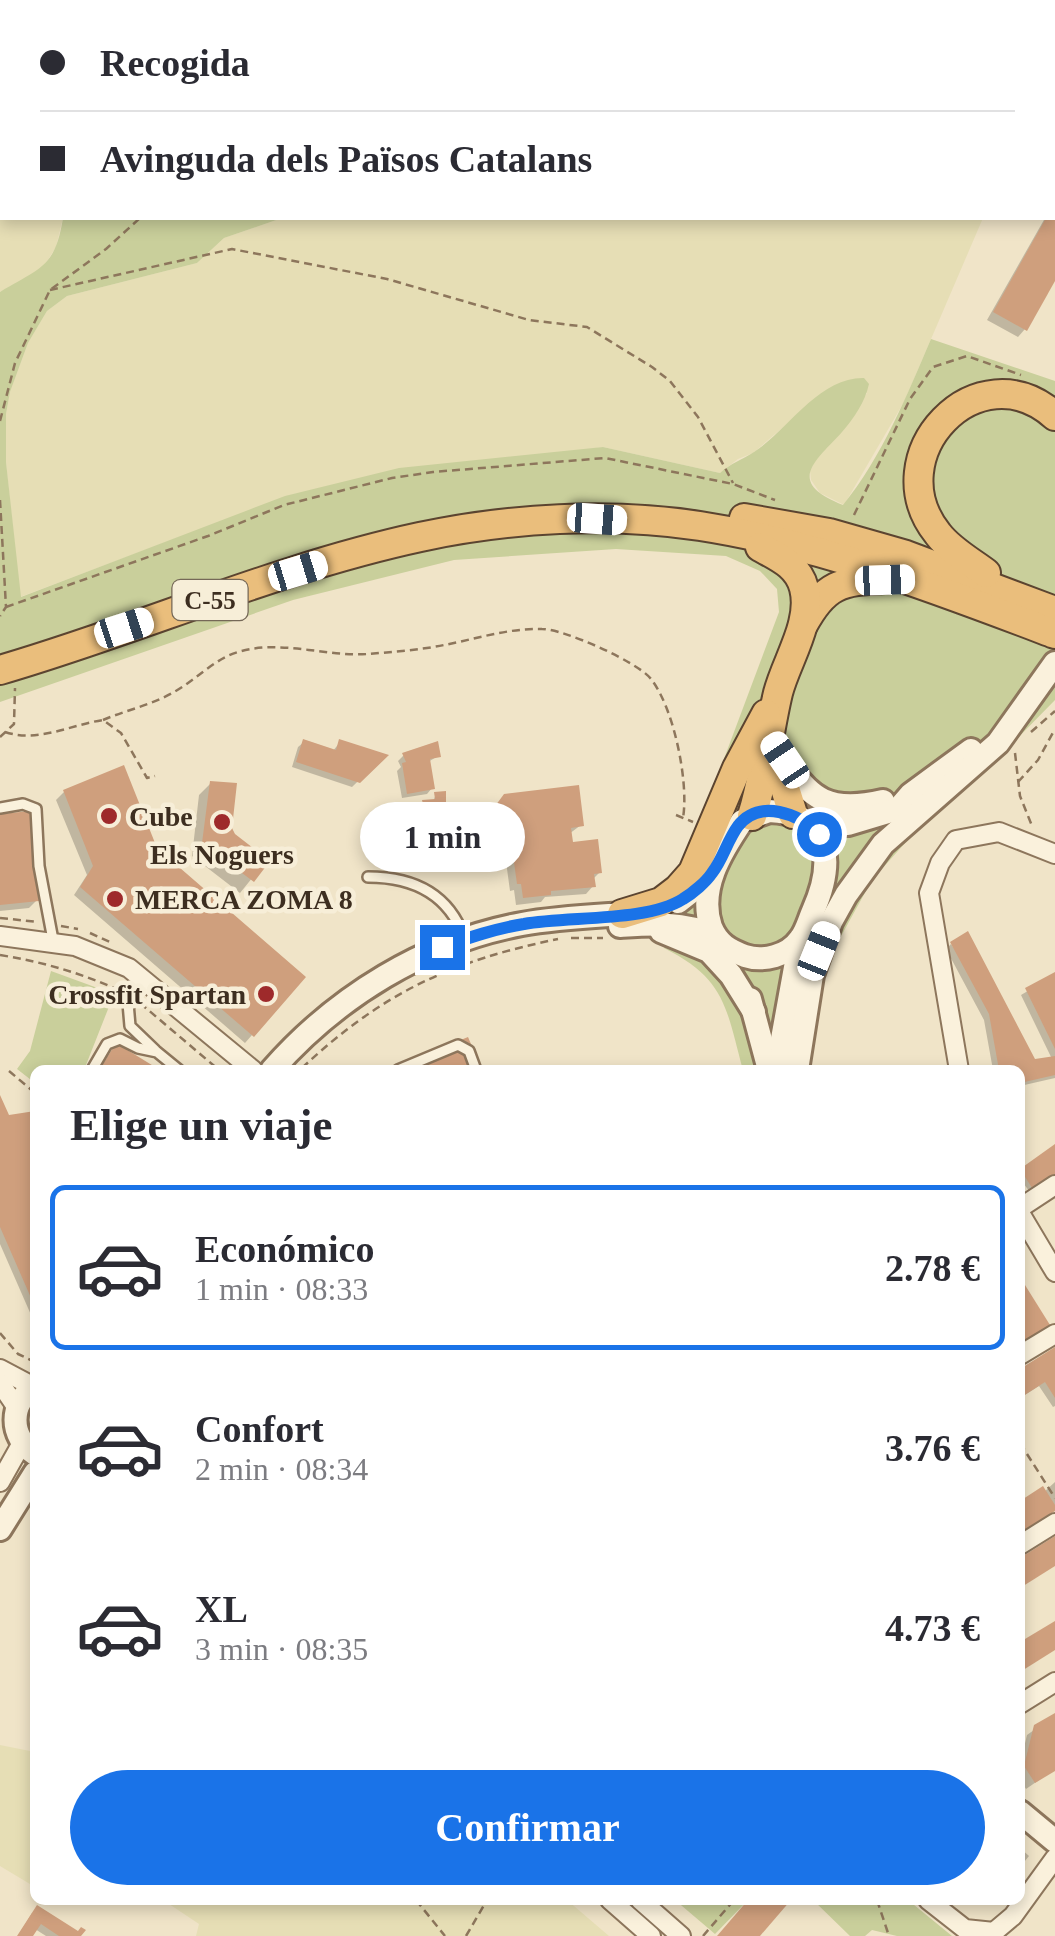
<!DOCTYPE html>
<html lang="es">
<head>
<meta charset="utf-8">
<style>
	body { margin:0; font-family:"Times New Roman",serif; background:#f2f2f3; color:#2b2b33; height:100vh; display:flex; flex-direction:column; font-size:38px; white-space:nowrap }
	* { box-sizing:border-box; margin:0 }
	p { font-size:32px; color:#7c7c81 }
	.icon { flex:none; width:55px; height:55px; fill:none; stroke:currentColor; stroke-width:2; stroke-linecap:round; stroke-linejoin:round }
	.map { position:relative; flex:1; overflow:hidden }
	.sheet { position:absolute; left:30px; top:1065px; width:995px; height:840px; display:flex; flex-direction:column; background:#fff; border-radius:15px; box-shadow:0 5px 15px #0003 }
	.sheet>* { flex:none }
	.top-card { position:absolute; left:0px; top:0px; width:1055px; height:220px; box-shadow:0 5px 15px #0003; display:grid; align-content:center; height:220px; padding:0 40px; background:#fff }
	.end { position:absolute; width:45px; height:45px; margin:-22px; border:12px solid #1a73e8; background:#fff; box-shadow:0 0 0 5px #fff }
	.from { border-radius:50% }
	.bubble { position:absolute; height:70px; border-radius:35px; background:#fff; box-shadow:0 5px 15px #0003; font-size:32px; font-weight:700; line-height:70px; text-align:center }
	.car { position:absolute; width:30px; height:60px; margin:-30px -15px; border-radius:12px; box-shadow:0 0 8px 2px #0007; background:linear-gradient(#fff 24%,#345 0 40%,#fff 0 76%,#345 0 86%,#fff 0) }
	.top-card b { display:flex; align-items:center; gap:35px; height:95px; font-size:38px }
	.top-card b+b { border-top:2px solid #e1e1e2 }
	.top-card i { width:25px; height:25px; background:#2b2b33 }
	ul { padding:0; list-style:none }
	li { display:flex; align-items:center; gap:30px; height:165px; margin:0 20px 15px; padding:0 20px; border:5px solid transparent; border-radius:15px }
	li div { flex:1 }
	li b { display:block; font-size:38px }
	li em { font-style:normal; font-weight:700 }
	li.selected { border-color:#1a73e8 }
	li>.icon { width:90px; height:90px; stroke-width:1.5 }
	h2 { padding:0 40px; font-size:45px; line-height:120px }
	.primary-button { display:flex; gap:20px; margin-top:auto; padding:20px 40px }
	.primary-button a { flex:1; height:115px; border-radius:60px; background:#1a73e8; color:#fff; font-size:40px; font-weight:700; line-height:115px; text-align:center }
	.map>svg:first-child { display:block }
	.farmland { fill:#e6deb5 }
	.green { fill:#c9cf9b }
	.shadow { fill:#0003 }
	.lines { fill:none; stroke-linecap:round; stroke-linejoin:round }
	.stream { stroke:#6f938a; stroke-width:5 }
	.building { fill:#cf9f7d }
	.service-casing { stroke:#8d765c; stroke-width:14 }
	.minor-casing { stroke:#8d765c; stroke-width:22 }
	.tertiary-casing { stroke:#8d765c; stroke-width:28 }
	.trunk-casing { stroke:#5b4430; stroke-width:32 }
	.path { stroke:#8d765c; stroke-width:2.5; stroke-dasharray:8 5; stroke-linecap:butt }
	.service { stroke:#faf1dc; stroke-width:9 }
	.minor { stroke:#faf1dc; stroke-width:18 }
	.tertiary { stroke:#faf1dc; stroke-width:22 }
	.trunk { stroke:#eabe7c; stroke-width:28 }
	.route { stroke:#1a73e8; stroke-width:12 }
	.poi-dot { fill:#9e2a2b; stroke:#f7eed8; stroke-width:4 }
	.labels { text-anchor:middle; stroke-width:9; stroke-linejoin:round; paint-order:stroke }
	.shield { fill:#f7eed8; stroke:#756857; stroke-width:2.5 }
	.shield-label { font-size:25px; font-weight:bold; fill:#3d2e20 }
	.poi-label { font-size:28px; font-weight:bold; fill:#3d2e20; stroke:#f7eed8; text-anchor:start }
</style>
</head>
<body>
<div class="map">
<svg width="1055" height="1936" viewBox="0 0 1055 1936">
	<rect width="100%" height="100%" fill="#f0e4c8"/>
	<g class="farmland">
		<polygon points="0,0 71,0 2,2 2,218 63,218 56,247 44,266 35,275 0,292"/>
		<polygon points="282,218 983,218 904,402 844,505 820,493 811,480 810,471 817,455 837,436 867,393 827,390 753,453 738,459 720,473 603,447 294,494 20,597 6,462 6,414 10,392 28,343 47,311 67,296 197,263 224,238"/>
		<polygon points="0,1745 35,1752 35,1887 0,1866"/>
		<polygon points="163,1900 567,1900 609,1936 196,1936 199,1924"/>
	</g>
	<g class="green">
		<path d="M 63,218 L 282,218 L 224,238 L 197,263 L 67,296 L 47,311 L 28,343 L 10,392 L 6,414 L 6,462 L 21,597 L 285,496 L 399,468 L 603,447 L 720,473 C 731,463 742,460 754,452 C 788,430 819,377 864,378 L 869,384 C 865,402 854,418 842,432 C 816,461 784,482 843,505 C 882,457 907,395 931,339 L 1055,381 L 1055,700 L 1006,750 L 922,824 L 872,880 L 835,947 L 812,1016 L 809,1070 L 743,1070 C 726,1008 726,979 664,948 L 682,860 L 701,820 L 779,612 L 777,589 L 760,571 L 726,556 L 616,549 L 454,560 L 293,600 L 0,702 L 0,292 C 39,268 55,269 63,218 Z"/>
		<polygon points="51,971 114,994 84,1070 35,1070 35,1083 17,1069 30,1051"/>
		<polygon points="675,1900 748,1900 715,1934"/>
		<polygon points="813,1900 908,1900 952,1936 897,1936 872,1930 865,1936 850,1936"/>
	</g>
	<g class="shadow">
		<polygon points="1055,78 1055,189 1052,188"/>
		<polygon points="1052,210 1055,276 1025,329 1018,337 987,320 1045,218 1052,218"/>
		<polygon points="304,742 333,751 340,742 384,756 352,787 292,767 298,747"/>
		<polygon points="436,744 438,756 428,762 432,788 427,794 402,798 397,771 401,767 398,761 403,756"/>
		<polygon points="211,783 233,836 266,861 240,893 192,856 199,795"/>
		<polygon points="64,792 155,850 252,1035 245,1043 74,895 87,875 56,800"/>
		<polygon points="436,794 443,821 440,824 418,824 417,811 424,803 433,802"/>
		<polygon points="497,805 581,825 569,834 571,845 600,872 592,880 593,886 586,894 545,897 541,902 516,905 514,890 510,891 502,832 488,834 486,819"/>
		<polygon points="0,817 37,900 29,908 0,911"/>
		<polygon points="951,944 1033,1062 1052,1059 1021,995 1055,975 1055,1078 1020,1086 1020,1070 993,1070 984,1020 946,949"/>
		<polygon points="0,1101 7,1118 35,1115 35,1324 0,1244"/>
		<polygon points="1055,1147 1055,1174 1030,1192 1020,1179 1020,1172"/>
		<polygon points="1055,1350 1055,1406 1053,1407 1039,1386 1020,1398 1020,1372"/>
		<polygon points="1055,1482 1055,1509 1020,1534 1020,1504 1044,1492"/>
		<polygon points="1055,1715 1055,1769 1026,1789 1020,1779 1020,1764 1027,1735"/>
		<polygon points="1020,1848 1029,1856 1020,1867"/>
		<polygon points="32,1913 78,1936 46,1936 35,1929 30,1936 18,1936"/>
	</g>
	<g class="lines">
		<g class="stream">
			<polyline points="166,2 168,0"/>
			<polyline points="0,89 2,88"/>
		</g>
	</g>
	<g class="building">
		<polygon points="1046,218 1055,218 1055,281 1027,331 993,312"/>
		<polygon points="303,739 336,750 339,739 389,755 360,783 296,762"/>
		<polygon points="438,741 441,757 430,759 435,789 407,794 402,763 406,762 402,753"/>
		<polygon points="124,765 157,848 306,977 254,1037 80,887 93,866 63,790"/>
		<polygon points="210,781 237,783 232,828 235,834 270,861 254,882 202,843"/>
		<polygon points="579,785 584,826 571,828 573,842 598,839 602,873 594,874 596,887 551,891 551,895 523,898 521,884 517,884 509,826 495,828 493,809 504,794"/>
		<polygon points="446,791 446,822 421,821 419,805 423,804 422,800 435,799 434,792"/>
		<polygon points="31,811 39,901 0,905 0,814"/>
		<polygon points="968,931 1035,1059 1055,1056 1055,1075 1020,1083 1020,1070 999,1070 989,1014 950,942"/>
		<polygon points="1055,972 1055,1049 1025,988"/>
		<polygon points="468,1037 482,1070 399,1070 398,1066"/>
		<polygon points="116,1043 160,1070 105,1070 101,1067"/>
		<polygon points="0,1095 9,1115 35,1111 35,1307 0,1227"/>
		<polygon points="1055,1144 1055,1176 1034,1191 1020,1169"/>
		<polygon points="1020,1277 1050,1325 1020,1344"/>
		<polygon points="1055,1347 1055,1398 1045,1382 1020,1398 1020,1369"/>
		<polygon points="1043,1486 1055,1505 1055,1511 1020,1533 1020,1501"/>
		<polygon points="1055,1536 1055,1566 1020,1588 1020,1558"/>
		<polygon points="1055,1621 1055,1650 1020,1672 1020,1642"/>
		<polygon points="1055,1713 1055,1771 1035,1783 1024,1766 1034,1725"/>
		<polygon points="748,1900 791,1900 760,1936 717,1936"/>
		<polygon points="37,1905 78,1931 81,1927 86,1930 81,1936 59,1936 41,1924 33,1936 17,1936"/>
	</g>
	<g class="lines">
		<defs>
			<g id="service">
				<polyline points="0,808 23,804 36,809 39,866 53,940"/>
				<path d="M 368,877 C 412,877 448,893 464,937"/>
				<polyline points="143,981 128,1003 130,1026 155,1050"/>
				<polyline points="96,1070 93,1068 107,1044 120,1039 138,1048 157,1052 179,1070"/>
				<polyline points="398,1070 458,1045 469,1051 476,1070"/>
			</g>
			<g id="minor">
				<polyline points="0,936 75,946 129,968 253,1070"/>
				<polyline points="959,1070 929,893 940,863 956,840 999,832 1055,854"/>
				<polyline points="1020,1208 1055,1185"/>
				<polyline points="1020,1213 1055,1272"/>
				<polyline points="1020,1355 1055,1334"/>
				<polyline points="0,1369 34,1387"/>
				<polyline points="0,1383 17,1408"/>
				<polyline points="0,1482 22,1443"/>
				<polyline points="1020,1545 1055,1523"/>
				<polyline points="1020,1704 1055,1682"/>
				<polyline points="610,1900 651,1936"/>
				<polyline points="640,1900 681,1936"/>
				<polyline points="928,1900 965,1929 994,1932 1013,1916 1055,1858"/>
			</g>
			<g id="tertiary">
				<path d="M 782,756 C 810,801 830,813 883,801"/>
				<path d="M 769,811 C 833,813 834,864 813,911 C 809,920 806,932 800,939 C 788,956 763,962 745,956 C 729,950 718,944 711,927 C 698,889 721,852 742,821 Z"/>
				<polyline points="808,823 848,824 898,809 911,794 971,750"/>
				<polyline points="678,902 711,876"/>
				<path d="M 620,926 C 654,924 681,922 714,935"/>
				<polyline points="661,931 709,951 731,975 754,1012"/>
				<polyline points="750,999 769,1070"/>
				<path d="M 272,1070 C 336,997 425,942 522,924 C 560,917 599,916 638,913"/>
				<polyline points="783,1070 782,1039 800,940"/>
				<polyline points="797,1070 812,975 831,922 846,895 883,844 998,743 1055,663"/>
				<path d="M 35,1386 C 9,1404 9,1436 35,1454"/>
				<polyline points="0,1529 35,1473"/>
				<polyline points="1020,1812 1055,1841"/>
			</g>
			<g id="trunk">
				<polyline points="744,518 829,533 906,555 1055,611"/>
				<path d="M 986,573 C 970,561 950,550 938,534 C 875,456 978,347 1055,416"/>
				<path d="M 803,625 C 825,584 841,581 885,579"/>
				<path d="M 0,670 C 141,629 276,568 420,537 C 509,518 609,512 700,526 C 823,545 939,590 1055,634"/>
				<polyline points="774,753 793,814"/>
				<path d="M 752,816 C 765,775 768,735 778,693 C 786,661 813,623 804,588 C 798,565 778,557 760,547"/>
				<polyline points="622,914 661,902 678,889 693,872 737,768 766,714"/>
			</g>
		</defs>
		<use href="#service" class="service-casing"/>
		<use href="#minor" class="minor-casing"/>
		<use href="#tertiary" class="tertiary-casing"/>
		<use href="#trunk" class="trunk-casing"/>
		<g class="path">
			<polyline points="397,0 412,0"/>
			<polyline points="60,2 61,0"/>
			<polyline points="163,2 164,0"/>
			<polyline points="0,15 2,15"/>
			<polyline points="0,75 2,73"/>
			<polyline points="50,290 232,249 387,279 529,320 587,327 652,367 670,381 698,417 733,483"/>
			<polyline points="0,421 15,363 50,290 106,249 140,218"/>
			<polyline points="0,500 6,607 0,616"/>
			<polyline points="854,515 910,399 933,367 967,356 1021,375"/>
			<polyline points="6,607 208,536 284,505 392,478 433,472 605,458 733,484 775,500"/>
			<path d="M 103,720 C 126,710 152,705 174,692 C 196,680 214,659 238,652 C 280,639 326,657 368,654 C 392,652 420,650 444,645 C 476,639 508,628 542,629 C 564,629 638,662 651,679 C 674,708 689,783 683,818"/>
			<path d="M 5,732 C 38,743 70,725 103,720 L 121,733 L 147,778 L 155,776"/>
			<polyline points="1031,732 1055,711"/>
			<polyline points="0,737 14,724 15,688"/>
			<polyline points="1015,753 1020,796 1032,826"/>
			<polyline points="1018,782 1038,760 1055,729"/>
			<polyline points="676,815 693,822"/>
			<polyline points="0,918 38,922"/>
			<polyline points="61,926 78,929"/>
			<polyline points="90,933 110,942"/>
			<polyline points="571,938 603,938"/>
			<path d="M 0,955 C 43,962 81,973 121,991"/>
			<polyline points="140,1003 219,1070"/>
			<path d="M 302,1068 C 382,993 451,961 558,939"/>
			<polyline points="9,1071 35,1093"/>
			<polyline points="0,1333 18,1354 35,1362"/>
			<polyline points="1020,1443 1055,1498"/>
			<polyline points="416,1900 445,1936"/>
			<polyline points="877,1900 889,1936"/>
			<polyline points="466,1936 487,1900"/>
			<polyline points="703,1936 734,1900"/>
		</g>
		<use href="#service" class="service"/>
		<use href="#minor" class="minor"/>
		<use href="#tertiary" class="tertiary"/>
		<use href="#trunk" class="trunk"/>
	</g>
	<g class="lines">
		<path class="route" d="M 442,947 C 468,938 497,928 524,924 C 569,916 647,922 683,899 C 693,893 706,882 712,873 C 723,859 727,841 738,826 C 760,798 799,814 819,834"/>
	</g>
	<g class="poi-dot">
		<circle cx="109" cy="816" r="10"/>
		<circle cx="222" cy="822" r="10"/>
		<circle cx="115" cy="899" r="10"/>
		<circle cx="266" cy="994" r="10"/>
	</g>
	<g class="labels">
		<rect class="shield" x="172.5" y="580" width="75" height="40" rx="8"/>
		<g class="shield-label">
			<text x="210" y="609">C-55</text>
		</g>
		<g class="poi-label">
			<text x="129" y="826">Cube</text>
			<text x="222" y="864" text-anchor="middle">Els Noguers</text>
			<text x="135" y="909">MERCA ZOMA 8</text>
			<text x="246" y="1004" text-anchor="end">Crossfit Spartan</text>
		</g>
	</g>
</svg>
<i class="end from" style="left:819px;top:834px"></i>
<i class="end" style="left:442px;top:947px"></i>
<div class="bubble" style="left:360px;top:802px;width:165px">1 min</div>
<i class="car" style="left:597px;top:519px;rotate:94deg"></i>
<i class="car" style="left:298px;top:571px;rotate:73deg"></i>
<i class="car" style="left:885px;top:580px;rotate:88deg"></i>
<i class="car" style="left:124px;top:628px;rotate:72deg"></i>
<i class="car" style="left:785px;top:760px;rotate:326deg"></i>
<i class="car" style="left:819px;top:951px;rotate:22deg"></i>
<div class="top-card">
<b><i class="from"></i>Recogida</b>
<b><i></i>Avinguda dels Països Catalans</b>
</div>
<section class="sheet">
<h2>Elige un viaje</h2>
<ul>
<li class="selected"><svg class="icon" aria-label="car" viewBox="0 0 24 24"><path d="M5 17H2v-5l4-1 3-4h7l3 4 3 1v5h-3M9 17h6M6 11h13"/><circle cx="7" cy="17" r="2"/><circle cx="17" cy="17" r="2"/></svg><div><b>Económico</b><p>1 min · 08:33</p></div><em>2.78 €</em></li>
<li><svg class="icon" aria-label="car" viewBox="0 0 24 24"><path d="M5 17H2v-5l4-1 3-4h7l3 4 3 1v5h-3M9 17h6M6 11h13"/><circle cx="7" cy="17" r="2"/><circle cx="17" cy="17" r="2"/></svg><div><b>Confort</b><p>2 min · 08:34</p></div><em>3.76 €</em></li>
<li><svg class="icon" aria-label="car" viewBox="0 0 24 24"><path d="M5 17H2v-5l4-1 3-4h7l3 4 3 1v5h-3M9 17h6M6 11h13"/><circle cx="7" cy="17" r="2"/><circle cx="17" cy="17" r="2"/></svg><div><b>XL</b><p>3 min · 08:35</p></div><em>4.73 €</em></li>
</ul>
<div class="primary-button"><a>Confirmar</a></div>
</section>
</div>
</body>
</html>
